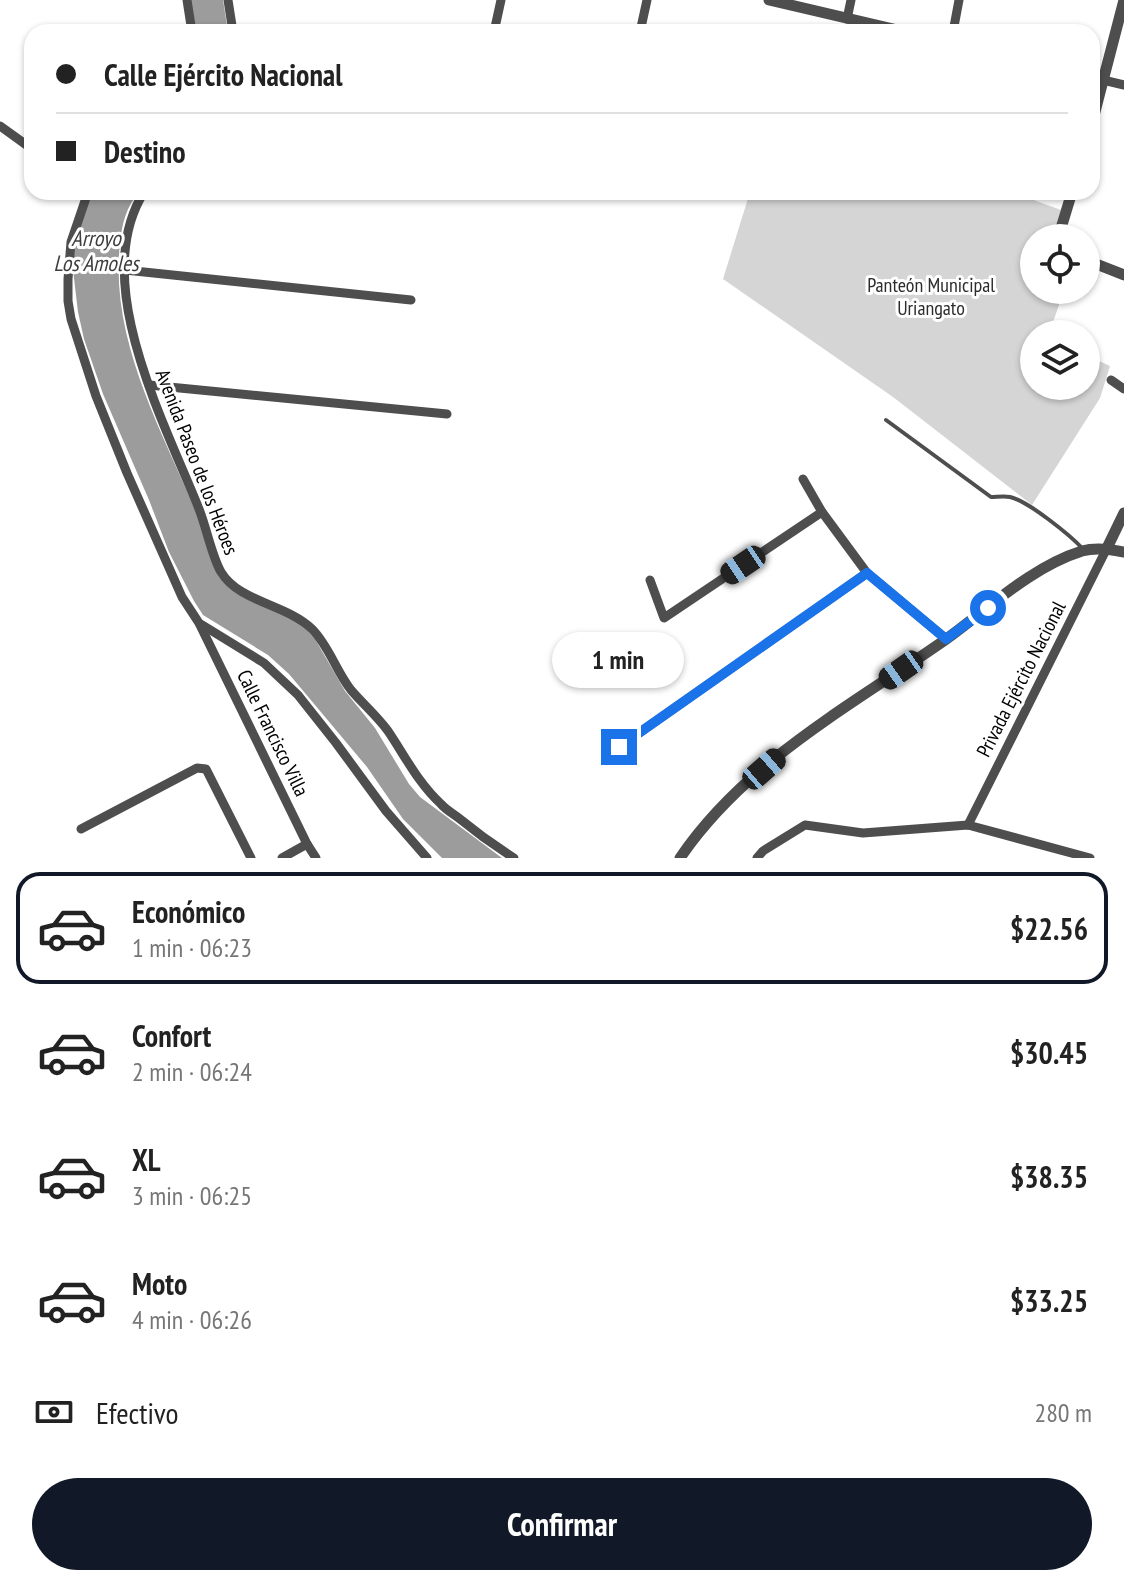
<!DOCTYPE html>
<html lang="es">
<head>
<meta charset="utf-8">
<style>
	body { margin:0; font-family:"PT Sans Narrow",sans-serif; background:#f2f2f2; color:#222; height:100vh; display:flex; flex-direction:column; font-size:30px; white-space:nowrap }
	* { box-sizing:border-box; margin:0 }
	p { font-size:26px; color:#767676 }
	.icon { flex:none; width:44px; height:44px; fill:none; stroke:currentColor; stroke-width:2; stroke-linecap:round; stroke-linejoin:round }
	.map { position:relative; height:858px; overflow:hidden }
	.sheet { display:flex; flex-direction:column; background:#fff; flex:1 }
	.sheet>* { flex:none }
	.top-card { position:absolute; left:24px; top:24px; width:1076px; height:176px; border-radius:24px; box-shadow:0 2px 6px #0004; display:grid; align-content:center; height:176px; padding:0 32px; background:#fff }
	.fabs { position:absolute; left:1020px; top:224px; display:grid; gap:16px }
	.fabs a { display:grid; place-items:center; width:80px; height:80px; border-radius:50%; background:#fff; box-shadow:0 2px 6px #0004; font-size:40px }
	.end { position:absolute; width:36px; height:36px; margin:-18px; border:10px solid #1a73e8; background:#fff; box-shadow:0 0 0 4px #fff }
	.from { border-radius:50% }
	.bubble { position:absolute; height:56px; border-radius:28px; background:#fff; box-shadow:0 2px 6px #0004; font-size:26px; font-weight:700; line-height:56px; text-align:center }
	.car { position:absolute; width:24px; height:48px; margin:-24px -12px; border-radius:10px; box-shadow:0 0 6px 2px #0007; background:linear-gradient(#222 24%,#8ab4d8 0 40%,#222 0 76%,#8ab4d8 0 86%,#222 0) }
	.top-card b { display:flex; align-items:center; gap:28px; height:76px; font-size:30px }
	.top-card b+b { border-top:2px solid #e0e0e0 }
	.top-card i { width:20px; height:20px; background:#222 }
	ul { padding:14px 0 0; list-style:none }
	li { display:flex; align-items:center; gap:24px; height:112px; margin:0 16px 12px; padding:0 16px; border:4px solid transparent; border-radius:24px }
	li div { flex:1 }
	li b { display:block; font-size:30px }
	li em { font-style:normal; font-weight:700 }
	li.selected { border-color:#111827 }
	li>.icon { width:72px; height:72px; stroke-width:1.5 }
	.pay { display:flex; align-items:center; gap:20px; height:88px; padding:0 32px; font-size:30px }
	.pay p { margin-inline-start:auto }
	.cta { display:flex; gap:16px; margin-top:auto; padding:16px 32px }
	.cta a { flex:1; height:92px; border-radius:48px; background:#111827; color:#fff; font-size:32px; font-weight:700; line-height:92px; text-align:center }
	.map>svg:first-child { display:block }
	.green { fill:#d5d5d5 }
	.water { fill:#9c9c9c }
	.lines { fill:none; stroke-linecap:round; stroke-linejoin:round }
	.service { stroke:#4e4e4e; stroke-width:4 }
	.minor { stroke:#4e4e4e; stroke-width:9 }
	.tertiary { stroke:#4e4e4e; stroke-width:11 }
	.route { stroke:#1a73e8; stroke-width:10 }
	.labels { text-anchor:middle; stroke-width:6; stroke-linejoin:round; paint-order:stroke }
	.park-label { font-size:20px; fill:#2c2c2c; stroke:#fff }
	.street-label { font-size:20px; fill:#000; stroke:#fff }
	.water-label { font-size:22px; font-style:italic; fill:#3d3d3d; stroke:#fff }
</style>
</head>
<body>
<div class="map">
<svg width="1124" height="858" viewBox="0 0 1124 858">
	<rect width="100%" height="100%" fill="#fff"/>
	<polygon class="green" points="750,192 1032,192 1031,199 1061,210 1053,238 1034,238 1034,290 1064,290 1049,334 1034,334 1034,386 1086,386 1086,355 1110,366 1100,398 1032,505 893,397 723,279"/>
	<g class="water">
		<polygon points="190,0 223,0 228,32 196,32"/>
		<path d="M 93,192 L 139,192 C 126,207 122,224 120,243 C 109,343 165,435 201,524 C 208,542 213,559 219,577 L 284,613 L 306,629 L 315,639 L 345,691 L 375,728 L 409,784 L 420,797 L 502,858 L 442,858 L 403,819 L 367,767 L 289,674 L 268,655 L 203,615 L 194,601 L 169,552 L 149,500 L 103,394 L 84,339 L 78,312 L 73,270 L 73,247 L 81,219 Z"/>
	</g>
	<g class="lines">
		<path class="service" d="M 886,420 L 991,497 C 996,497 1005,496 1010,497 C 1028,501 1070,535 1083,549"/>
		<g class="minor">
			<polyline points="187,0 192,32"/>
			<polyline points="228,0 233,32"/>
			<polyline points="847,19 851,0"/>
			<polyline points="104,32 108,30 192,31"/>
			<polyline points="494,32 501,0"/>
			<polyline points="640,32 647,0"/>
			<polyline points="953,32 959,0"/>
			<polyline points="1103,80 1124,85"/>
			<polyline points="0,126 32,149"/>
			<polyline points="88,192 71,242 68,279 68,301 71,319 96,396 127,473 182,597 199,623 264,663 298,695 336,743 386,811 427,858"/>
			<path d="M 144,192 C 88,281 165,423 199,509 C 206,526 212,557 221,572 C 239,602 286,604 312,629 C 329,646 336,671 351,690 C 363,704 377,716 388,731 C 405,756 418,783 441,804 C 446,810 454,814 460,819 C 477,833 495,846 514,858"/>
			<polyline points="125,270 411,300"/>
			<polyline points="1111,380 1124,389"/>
			<polyline points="149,385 447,414"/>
			<polyline points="803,479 822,512 867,573 946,639"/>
			<polyline points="650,580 664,618 822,512"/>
			<polyline points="200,625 307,844 316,858"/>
			<polyline points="619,747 867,573"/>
			<polyline points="968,825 1107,548"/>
			<polyline points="81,829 197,768 206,769 251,858"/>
			<polyline points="282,858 307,844"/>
			<polyline points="757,858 763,851 805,825 863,833 968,825 1090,858"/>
		</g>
		<g class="tertiary">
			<polyline points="769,0 906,32"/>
			<polyline points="1092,123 1124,0"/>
			<polyline points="1058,238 1072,192"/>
			<polyline points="1086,260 1124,275"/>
			<polyline points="1107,548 1124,513"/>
			<path d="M 680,858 C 745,762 852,705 945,640 C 988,609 1031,567 1082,551 C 1096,547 1110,549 1124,552"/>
		</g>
	</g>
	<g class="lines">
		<polyline class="route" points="619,747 867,573 946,639 988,608"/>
	</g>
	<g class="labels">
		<g class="park-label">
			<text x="931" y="292">Panteón Municipal<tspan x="931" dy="23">Uriangato</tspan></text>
		</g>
		<g class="street-label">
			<text transform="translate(197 462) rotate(69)" y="7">Avenida Paseo de los Héroes</text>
			<text transform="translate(1021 679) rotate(-63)" y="7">Privada Ejército Nacional</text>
			<text transform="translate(273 733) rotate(64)" y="7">Calle Francisco Villa</text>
		</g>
		<g class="water-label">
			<text x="96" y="246">Arroyo<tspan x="96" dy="25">Los Amoles</tspan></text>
		</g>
	</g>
</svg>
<div class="fabs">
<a><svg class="icon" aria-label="locate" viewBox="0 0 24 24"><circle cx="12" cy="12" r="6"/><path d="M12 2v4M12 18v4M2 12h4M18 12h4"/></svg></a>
<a><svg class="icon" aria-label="layers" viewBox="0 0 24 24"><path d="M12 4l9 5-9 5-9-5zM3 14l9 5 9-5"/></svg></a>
</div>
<i class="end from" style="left:988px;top:608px"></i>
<i class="end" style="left:619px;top:747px"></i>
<div class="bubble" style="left:552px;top:632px;width:132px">1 min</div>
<i class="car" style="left:743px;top:565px;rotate:236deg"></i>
<i class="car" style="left:901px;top:670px;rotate:235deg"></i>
<i class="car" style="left:764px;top:769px;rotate:49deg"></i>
<div class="top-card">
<b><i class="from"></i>Calle Ejército Nacional</b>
<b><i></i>Destino</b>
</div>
</div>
<section class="sheet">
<ul>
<li class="selected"><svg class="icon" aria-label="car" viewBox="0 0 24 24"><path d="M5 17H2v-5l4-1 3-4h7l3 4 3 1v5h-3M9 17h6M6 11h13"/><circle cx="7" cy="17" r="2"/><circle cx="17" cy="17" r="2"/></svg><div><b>Económico</b><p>1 min · 06:23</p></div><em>$22.56</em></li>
<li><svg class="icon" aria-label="car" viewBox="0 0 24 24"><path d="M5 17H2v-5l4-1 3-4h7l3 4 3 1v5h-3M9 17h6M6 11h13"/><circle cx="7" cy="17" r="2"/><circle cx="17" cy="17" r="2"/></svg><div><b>Confort</b><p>2 min · 06:24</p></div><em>$30.45</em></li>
<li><svg class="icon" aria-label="car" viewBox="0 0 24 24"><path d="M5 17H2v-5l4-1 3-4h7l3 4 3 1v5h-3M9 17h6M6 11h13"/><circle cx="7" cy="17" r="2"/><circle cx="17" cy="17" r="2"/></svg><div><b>XL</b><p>3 min · 06:25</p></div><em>$38.35</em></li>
<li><svg class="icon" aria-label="car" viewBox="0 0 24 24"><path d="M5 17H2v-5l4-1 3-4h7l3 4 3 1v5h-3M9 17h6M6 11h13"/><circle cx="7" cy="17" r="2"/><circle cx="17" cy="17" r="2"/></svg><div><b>Moto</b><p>4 min · 06:26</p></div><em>$33.25</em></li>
</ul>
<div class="pay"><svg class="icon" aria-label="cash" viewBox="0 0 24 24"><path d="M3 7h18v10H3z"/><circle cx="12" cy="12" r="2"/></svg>Efectivo<p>280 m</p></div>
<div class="cta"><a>Confirmar</a></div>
</section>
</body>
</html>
